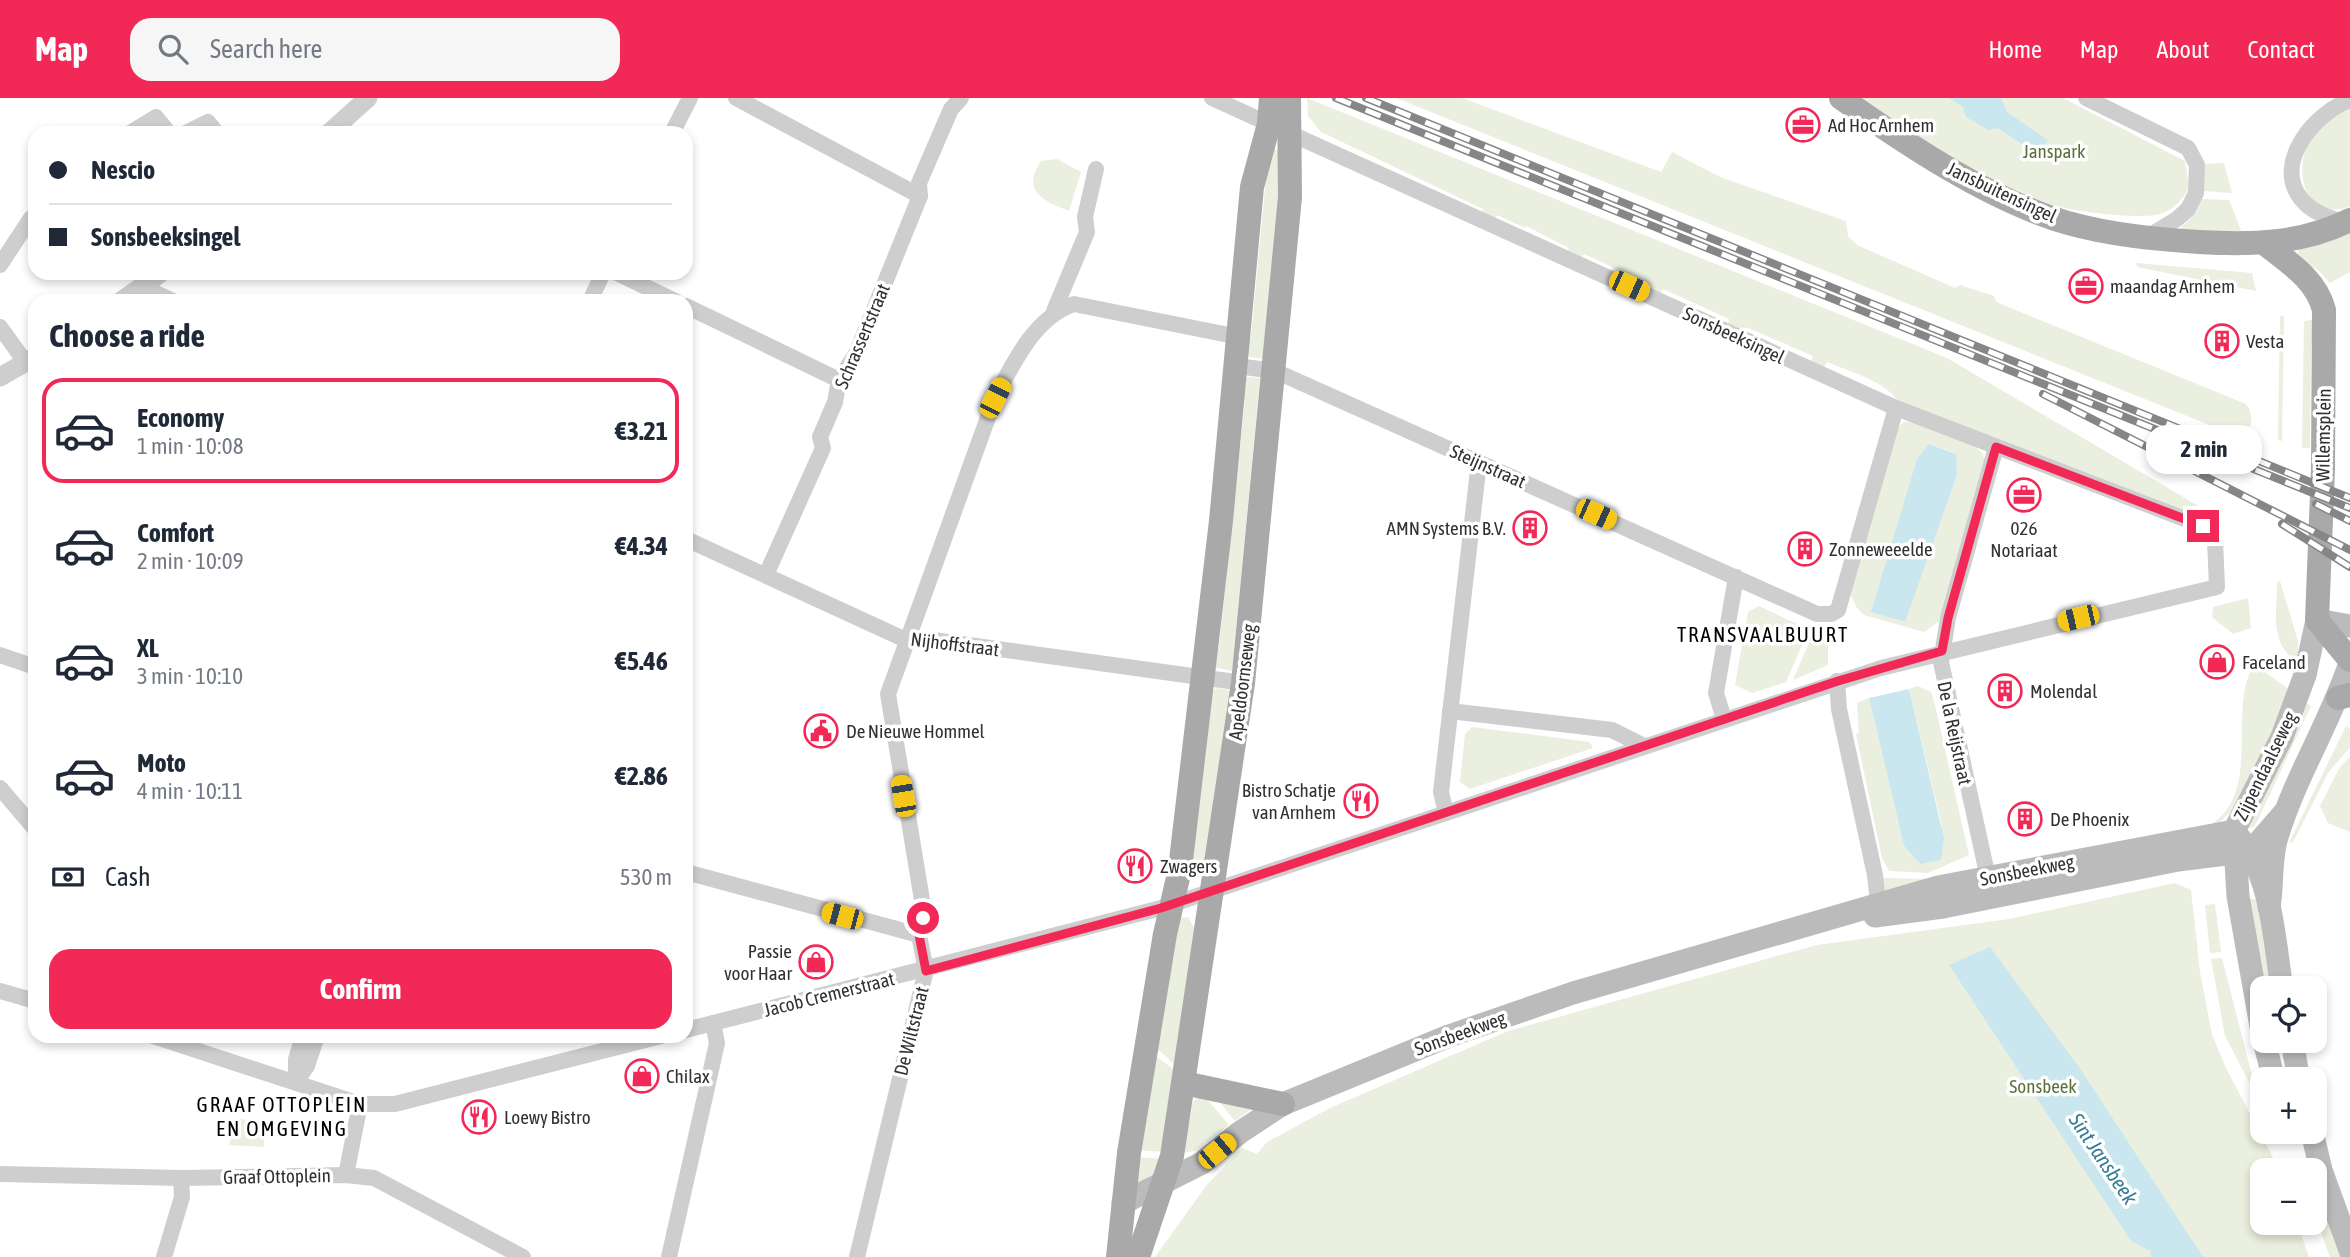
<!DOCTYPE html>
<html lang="en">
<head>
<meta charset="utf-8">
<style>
	body { margin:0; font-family:"Asap Condensed",sans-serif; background:#f6f6f7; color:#1f2937; height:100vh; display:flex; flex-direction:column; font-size:26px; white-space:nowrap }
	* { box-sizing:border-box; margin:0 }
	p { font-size:23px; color:#747a83 }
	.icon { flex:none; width:38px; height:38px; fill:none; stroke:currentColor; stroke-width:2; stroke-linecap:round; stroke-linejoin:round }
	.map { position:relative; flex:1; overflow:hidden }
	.details { position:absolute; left:28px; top:196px; width:665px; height:749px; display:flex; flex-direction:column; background:#fff; border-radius:21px; box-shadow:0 4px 10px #0003 }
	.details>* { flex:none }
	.top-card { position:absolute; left:28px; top:28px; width:665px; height:154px; border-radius:21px; box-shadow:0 4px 10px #0003; display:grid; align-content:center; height:154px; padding:0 21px; background:#fff }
	.fabs { position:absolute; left:2250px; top:878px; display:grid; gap:14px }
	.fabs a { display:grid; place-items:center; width:77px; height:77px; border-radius:14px; background:#fff; box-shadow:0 4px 10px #0003; font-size:35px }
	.end { position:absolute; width:32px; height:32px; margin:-16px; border:9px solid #f22957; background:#fff; box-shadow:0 0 0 4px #fff }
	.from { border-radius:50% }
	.bubble { position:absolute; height:49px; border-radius:21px; background:#fff; box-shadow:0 4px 10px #0003; font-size:23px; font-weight:700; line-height:49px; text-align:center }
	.car { position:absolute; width:21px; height:42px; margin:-21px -10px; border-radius:9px; box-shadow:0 0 5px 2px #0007; background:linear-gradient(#f5c518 24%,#345 0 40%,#f5c518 0 76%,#345 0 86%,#f5c518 0) }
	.top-card b { display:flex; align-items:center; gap:24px; height:66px; font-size:26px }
	.top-card b+b { border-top:2px solid #e0e1e3 }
	.top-card i { width:18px; height:18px; background:#1f2937 }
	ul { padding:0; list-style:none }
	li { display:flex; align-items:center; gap:21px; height:105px; margin:0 14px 10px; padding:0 7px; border:4px solid transparent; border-radius:21px }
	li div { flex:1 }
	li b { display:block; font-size:26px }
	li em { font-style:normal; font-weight:700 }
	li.on { border-color:#f22957 }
	li>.icon { width:63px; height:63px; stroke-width:1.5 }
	h2 { padding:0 21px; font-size:32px; line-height:84px }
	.pay { display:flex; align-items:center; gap:18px; height:77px; padding:0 21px; font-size:26px }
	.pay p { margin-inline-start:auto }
	.primary-button { display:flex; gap:14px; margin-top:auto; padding:14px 21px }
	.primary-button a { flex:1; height:80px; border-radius:21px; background:#f22957; color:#fff; font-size:28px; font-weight:700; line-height:80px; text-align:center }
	header { display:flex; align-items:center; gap:42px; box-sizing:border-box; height:98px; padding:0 35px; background:#f22957; color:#fff }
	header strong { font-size:33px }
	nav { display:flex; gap:38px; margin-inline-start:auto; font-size:24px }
	.search { width:490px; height:63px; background:#f6f6f7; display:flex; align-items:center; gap:18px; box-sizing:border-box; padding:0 24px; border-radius:21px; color:#747a83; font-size:26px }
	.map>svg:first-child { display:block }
	.green { fill:#eaefdf; fill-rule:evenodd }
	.water { fill:#cae7ef }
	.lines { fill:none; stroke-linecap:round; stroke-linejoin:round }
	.minor { stroke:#cecece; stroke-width:16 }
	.tertiary { stroke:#cecece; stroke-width:19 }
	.secondary { stroke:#bbb; stroke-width:23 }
	.primary { stroke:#a9a9a9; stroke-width:24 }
	.rail-casing { stroke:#868686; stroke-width:8 }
	.rail { stroke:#fff; stroke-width:5; stroke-dasharray:16; stroke-linecap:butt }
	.route { stroke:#f22957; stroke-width:9 }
	.labels { text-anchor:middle; stroke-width:7; stroke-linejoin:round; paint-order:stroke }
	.poi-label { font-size:19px; fill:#313131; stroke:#fff; text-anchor:start }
	.park-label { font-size:19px; fill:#5c713a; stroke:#fff }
	.street-label { font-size:19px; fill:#313131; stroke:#fff }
	.neighbourhood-label { font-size:21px; letter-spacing:2px; fill:#000; stroke:#fff }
	.water-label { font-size:21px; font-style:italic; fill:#367d94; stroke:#fff }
</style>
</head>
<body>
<header>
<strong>Map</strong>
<div class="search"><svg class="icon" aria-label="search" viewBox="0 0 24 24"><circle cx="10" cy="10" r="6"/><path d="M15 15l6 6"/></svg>Search here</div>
<nav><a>Home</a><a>Map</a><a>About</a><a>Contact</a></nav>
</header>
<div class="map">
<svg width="2350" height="1159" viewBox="0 0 2350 1159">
	<rect width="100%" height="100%" fill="#fff"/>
	<g class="green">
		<path d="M 1307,0 L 1947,260 L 2219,420 L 2217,427 L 1899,305 C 1887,283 1850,274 1827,264 L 1824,269 L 1811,264 L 1813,258 L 1746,229 L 1743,234 L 1728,227 L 1729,221 L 1663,191 L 1660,196 L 1645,190 L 1647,185 L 1584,156 L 1581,161 L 1567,155 L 1569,150 L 1526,128 L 1525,130 L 1497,117 L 1494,123 L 1481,116 L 1483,111 L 1321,34 L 1308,18 Z"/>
		<path d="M 1396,0 L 1462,0 L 1661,74 L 1672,54 L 1720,79 L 1846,123 L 1848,138 L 1857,147 L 1955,190 L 1960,187 L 1994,198 L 1996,204 L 2246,306 C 2255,318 2251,328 2246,340 L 2212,328 Z"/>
		<path d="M 1860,0 L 2063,0 L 2185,63 L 2189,89 C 2173,122 2148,119 2116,117 C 2096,115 2073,113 2053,107 C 1984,86 1920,39 1860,0 Z"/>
		<path d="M 2350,9 L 2350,109 C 2304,123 2292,72 2311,40 C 2320,24 2335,18 2350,9 Z"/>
		<polygon points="1269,48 1284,56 1265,261 1249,259 1244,246 1251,238"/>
		<path d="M 1057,61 L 1081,74 L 1069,113 C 1043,103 1021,93 1041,63 Z"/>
		<polygon points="2224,65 2232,95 2204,93 2203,66"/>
		<polygon points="2201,101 2229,102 2242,135 2180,131 2191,120"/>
		<polygon points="2350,134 2350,174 2330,185 2318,172 2299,161 2298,151"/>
		<polygon points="2136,165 2252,175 2256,193 2137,169"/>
		<polygon points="2280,218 2284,218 2282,343 2278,342"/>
		<polygon points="2318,221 2311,250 2310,350 2302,350 2304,223"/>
		<polygon points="1248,279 1260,280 1232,573 1214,569 1212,555 1219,549 1245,303 1240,296 1243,283"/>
		<path d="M 1904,324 L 1910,324 L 1976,349 L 1983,356 L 1985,366 L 1942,521 L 1924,534 L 1864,517 L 1857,510 L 1849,493 L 1897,330 ZM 1930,346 L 1955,355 L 1957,377 L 1904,524 L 1872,514 Z"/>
		<path d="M 2280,483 L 2298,543 L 2298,565 C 2269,545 2277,516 2277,484 Z"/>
		<polygon points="2248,500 2251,530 2233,536 2212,519 2213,509"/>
		<polygon points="1759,508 1797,526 1796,531 1807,536 1786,584 1752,595 1735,587 1748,514"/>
		<polygon points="1814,533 1828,542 1828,567 1793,582"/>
		<path d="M 2257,562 L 2266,575 L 2293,594 L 2231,713 L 2218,726 L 2210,727 C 2265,694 2224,605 2257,562 Z"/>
		<polygon points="1918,588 1931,594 1934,603 1969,757 1928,775 1889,773 1882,760 1856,636 1859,635 1857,605 1869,600 1904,748 1920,766 1942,728 1909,591"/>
		<polygon points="1218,590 1230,593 1214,765 1189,774 1210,593"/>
		<polygon points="2303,603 2311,608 2255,728 2248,731"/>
		<polygon points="2346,628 2350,631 2350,649 2328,675 2293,744 2289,745"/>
		<polygon points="1472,629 1590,644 1593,650 1470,691 1460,684 1465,636"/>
		<polygon points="2350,659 2350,734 2328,725 2320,708 2340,669"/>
		<polygon points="1882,780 1932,781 1885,794"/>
		<polygon points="2175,785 2191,792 2200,874 2212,937 2226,970 2280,1073 2263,1073 2263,1125 2297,1125 2309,1159 1155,1159 1206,1088 1242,1050 1257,1056 1267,1044 1330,1010 1508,933 1817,847 2009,821"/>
		<polygon points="2248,801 2257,801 2272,891 2263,891"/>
		<polygon points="2215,806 2221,854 2210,855 2205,807"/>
		<polygon points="1188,819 1194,830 1175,967 1160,953 1151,951 1178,820"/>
		<polygon points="2222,860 2258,1001 2225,938 2211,861"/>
		<polygon points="1153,956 1173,971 1167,1054 1134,1052"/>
		<polygon points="1202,995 1229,1027 1194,1053 1184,1055 1193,1004"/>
		<polygon points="1213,996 1253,1010 1235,1023"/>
		<polygon points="237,1020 264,1026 264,1049 229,1047"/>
		<polygon points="1133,1059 1166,1061 1162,1076 1131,1095"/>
		<path d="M 2315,1084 L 2342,1159 L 2330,1159 C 2319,1131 2315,1115 2315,1084 Z"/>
	</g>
	<g class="water">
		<polygon points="1949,0 2001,0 2007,14 2048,42 2038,57 1998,30 1988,32 1966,19 1963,9"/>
		<polygon points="1929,346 1956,356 1957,377 1905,524 1871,514 1917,361"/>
		<polygon points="1909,591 1944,740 1941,762 1920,766 1904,748 1869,600"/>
		<polygon points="1990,849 2079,969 2203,1159 2151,1159 2150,1153 2131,1143 1949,867"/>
	</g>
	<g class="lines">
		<g class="minor">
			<polyline points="736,0 920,98"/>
			<polyline points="2086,0 2188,50 2197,67 2196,95 2188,111 2177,121 2147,139"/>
			<polyline points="130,35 156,19 169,35"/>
			<polyline points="186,35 208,24 217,35"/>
			<polyline points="672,35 690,0"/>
			<path d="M 2346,125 C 2330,120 2313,115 2302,102 C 2271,65 2316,14 2350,2"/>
			<polyline points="0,167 31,120 35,119"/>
			<polyline points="617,175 675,203"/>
			<polyline points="143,189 173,203"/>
			<polyline points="590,203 603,175"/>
			<polyline points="686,208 839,282"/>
			<polyline points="1054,213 1087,134 1085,119 1096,71"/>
			<polyline points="0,229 26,265"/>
			<polyline points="1237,268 1275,273 1817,516 1831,516 1838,512 1896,310"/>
			<polyline points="686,441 906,542 926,541 1243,585"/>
			<polyline points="766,477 823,350 820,339 835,304 839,282 856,256 920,98 919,85 951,11 961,0"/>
			<polyline points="0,557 35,569"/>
			<polyline points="1837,583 1839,611 1875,777 1879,814"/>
			<polyline points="1450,613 1612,632 1644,648"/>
			<polyline points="1724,621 1716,595 1736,479"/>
			<polyline points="0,690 35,731"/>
			<polyline points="1446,715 1441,694 1479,364"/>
			<polyline points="686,774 919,837"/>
			<polyline points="1990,789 1941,564 1948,520 1996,349"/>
			<polyline points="0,893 35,903"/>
			<polyline points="686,932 1161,810 1881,570 2217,489 2215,442 2203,428 1896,310 1212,0"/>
			<polyline points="153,938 360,1006 395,1006 661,938"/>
			<polyline points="296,984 307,968 317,938"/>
			<polyline points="296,984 296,961 303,938"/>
			<polyline points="0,1076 181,1080 346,1077 374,1080 523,1159"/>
			<polyline points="346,1077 360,1006"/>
			<polyline points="164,1159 182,1099 181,1080"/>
			<polyline points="669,1159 717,945 713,925"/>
			<path d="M 857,1159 L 926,872 L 919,837 L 923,808 L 888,596 L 995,300 C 1013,265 1035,219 1074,206 L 1239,239"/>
		</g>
		<g class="tertiary">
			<polyline points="329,35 368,0"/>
			<polyline points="121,203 161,175"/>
			<polyline points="0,279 35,259"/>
		</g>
		<g class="secondary">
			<path d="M 2238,738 C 2272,777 2274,841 2282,891"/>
			<path d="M 2269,809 C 2273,787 2270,761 2277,739 C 2295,679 2330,625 2350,565"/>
			<polyline points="1875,818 1943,809 2178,762 2234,755 2257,746 2284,715"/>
			<polyline points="2263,940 2238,798 2234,733 2282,639 2305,577 2317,522 2350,528"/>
			<polyline points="2264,943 2274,982"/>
			<polyline points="2292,943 2299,982"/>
			<polyline points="2312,1034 2321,1072 2350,1152"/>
			<polyline points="1123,1105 1202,1065 1239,1035 1283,1006 1449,938 1573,895 1938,789 2234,733"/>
		</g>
		<g class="primary">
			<path d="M 1841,0 C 1906,46 1991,103 2068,125 C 2111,137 2155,141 2199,144 C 2251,147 2303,146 2350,122"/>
			<path d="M 2264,145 C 2289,165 2316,181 2324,212 L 2323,371 L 2317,522 L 2350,562"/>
			<polyline points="2338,600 2350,597"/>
			<polyline points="1184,985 1283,1006"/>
			<polyline points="1118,1159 1129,1055 1165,836 1180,771 1221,423 1252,89 1269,26 1271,0"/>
			<polyline points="1138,1159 1172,1058 1243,585 1290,99 1289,0"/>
		</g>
		<defs>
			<g id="rail">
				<polyline points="1336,0 2350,410"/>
				<polyline points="1366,0 2350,400"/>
				<polyline points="2043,296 2350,452"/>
				<polyline points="2316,406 2350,423"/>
				<polyline points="2282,426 2350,469"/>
			</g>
		</defs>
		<use href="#rail" class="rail-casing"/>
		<use href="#rail" class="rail"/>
	</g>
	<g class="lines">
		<polyline class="route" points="923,820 919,837 926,873 1161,810 1838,583 1942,553 1948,520 1996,349 2203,428"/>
	</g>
	<defs>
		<symbol id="office-ring" viewBox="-11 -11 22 22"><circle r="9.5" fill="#fff" stroke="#f22957" stroke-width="1.5"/><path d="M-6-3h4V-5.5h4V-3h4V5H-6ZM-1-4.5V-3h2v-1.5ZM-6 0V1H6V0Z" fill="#f22957"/></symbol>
		<symbol id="building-ring" viewBox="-11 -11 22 22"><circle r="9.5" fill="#fff" stroke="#f22957" stroke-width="1.5"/><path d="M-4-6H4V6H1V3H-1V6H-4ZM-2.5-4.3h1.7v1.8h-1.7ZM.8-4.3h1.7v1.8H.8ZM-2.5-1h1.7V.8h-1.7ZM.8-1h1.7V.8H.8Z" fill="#f22957"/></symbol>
		<symbol id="shop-ring" viewBox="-11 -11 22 22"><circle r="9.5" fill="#fff" stroke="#f22957" stroke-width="1.5"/><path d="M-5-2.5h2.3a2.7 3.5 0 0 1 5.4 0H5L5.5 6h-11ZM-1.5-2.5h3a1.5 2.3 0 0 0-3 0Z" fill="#f22957"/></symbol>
		<symbol id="civic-ring" viewBox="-11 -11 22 22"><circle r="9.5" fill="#fff" stroke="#f22957" stroke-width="1.5"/><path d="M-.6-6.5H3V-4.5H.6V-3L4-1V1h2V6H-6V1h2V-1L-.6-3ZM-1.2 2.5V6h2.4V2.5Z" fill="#f22957"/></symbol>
		<symbol id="restaurant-ring" viewBox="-11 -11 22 22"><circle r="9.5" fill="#fff" stroke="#f22957" stroke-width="1.5"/><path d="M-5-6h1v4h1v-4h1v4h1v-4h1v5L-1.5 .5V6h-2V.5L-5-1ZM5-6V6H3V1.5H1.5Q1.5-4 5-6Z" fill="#f22957"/></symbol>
	</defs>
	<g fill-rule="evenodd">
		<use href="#office-ring" x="1784" y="8" width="38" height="38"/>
		<use href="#office-ring" x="2067" y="169" width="38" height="38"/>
		<use href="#building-ring" x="2203" y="224" width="38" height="38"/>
		<use href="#office-ring" x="2005" y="378" width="38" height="38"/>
		<use href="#building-ring" x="1511" y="411" width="38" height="38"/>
		<use href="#building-ring" x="1786" y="432" width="38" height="38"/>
		<use href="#shop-ring" x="2198" y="545" width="38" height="38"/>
		<use href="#building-ring" x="1986" y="574" width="38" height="38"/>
		<use href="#civic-ring" x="802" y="614" width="38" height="38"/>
		<use href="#restaurant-ring" x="1342" y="684" width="38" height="38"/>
		<use href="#building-ring" x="2006" y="702" width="38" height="38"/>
		<use href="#restaurant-ring" x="1116" y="749" width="38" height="38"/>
		<use href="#shop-ring" x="797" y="845" width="38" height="38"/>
		<use href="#shop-ring" x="623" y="959" width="38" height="38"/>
		<use href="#restaurant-ring" x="460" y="1000" width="38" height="38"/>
	</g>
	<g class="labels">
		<g class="poi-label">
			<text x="1828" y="34">Ad Hoc Arnhem</text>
			<text x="2110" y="195">maandag Arnhem</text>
			<text x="2246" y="250">Vesta</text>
			<text x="1506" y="437" text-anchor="end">AMN Systems B.V.</text>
			<text x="2024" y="437" text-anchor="middle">026<tspan x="2024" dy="22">Notariaat</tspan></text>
			<text x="1829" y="458">Zonneweeelde</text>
			<text x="2242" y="571">Faceland</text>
			<text x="2030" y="600">Molendal</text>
			<text x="846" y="640">De Nieuwe Hommel</text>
			<text x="1336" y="699" text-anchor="end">Bistro Schatje<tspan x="1336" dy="22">van Arnhem</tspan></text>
			<text x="2050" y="728">De Phoenix</text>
			<text x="1160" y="775">Zwagers</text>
			<text x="792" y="860" text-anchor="end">Passie<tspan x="792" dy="22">voor Haar</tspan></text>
			<text x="666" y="985">Chilax</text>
			<text x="504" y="1026">Loewy Bistro</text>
		</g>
		<g class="park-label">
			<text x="2054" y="60">Janspark</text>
			<text x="2043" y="995">Sonsbeek</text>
		</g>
		<g class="street-label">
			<text transform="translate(2002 94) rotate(25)" y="7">Jansbuitensingel</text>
			<text transform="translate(1734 237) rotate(25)" y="7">Sonsbeeksingel</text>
			<text transform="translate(862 238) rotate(-67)" y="7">Schrassertstraat</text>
			<text transform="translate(2323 337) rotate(-89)" y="7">Willemsplein</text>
			<text transform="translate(1488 368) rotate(24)" y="7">Steijnstraat</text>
			<text transform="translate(955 546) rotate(7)" y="7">Nijhoffstraat</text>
			<text transform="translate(1242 584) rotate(-83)" y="7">Apeldoornseweg</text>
			<text transform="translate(1955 635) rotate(78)" y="7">De la Reijstraat</text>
			<text transform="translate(2265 668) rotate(-64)" y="7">Zijpendaalseweg</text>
			<text transform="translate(2027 772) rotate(-11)" y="7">Sonsbeekweg</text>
			<text transform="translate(829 896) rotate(-14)" y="7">Jacob Cremerstraat</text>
			<text transform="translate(911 933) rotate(-76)" y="7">De Wiltstraat</text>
			<text transform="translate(1460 935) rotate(-20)" y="7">Sonsbeekweg</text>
			<text transform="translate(277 1078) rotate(-1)" y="7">Graaf Ottoplein</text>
		</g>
		<g class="neighbourhood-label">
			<text x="1763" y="544">TRANSVAALBUURT</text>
			<text x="282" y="1014">GRAAF OTTOPLEIN<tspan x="282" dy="24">EN OMGEVING</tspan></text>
		</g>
		<g class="water-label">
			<text transform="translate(2103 1061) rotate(56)" y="7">Sint Jansbeek</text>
		</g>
	</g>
</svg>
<div class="fabs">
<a><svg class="icon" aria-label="locate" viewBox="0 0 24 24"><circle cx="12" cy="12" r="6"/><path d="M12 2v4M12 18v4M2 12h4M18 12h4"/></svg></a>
<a>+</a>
<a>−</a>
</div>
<i class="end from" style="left:923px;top:820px"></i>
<i class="end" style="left:2203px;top:428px"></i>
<div class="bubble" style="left:2146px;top:327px;width:116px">2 min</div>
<i class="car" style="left:1629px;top:188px;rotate:114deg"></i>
<i class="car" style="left:995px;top:300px;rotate:27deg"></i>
<i class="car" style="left:1596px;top:416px;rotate:114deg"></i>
<i class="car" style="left:2078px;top:520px;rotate:257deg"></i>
<i class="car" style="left:903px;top:698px;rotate:350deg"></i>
<i class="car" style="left:842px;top:818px;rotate:285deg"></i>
<i class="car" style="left:1217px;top:1053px;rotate:50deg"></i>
<div class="top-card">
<b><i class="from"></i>Nescio</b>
<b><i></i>Sonsbeeksingel</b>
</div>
<section class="details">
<h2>Choose a ride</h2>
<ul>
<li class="on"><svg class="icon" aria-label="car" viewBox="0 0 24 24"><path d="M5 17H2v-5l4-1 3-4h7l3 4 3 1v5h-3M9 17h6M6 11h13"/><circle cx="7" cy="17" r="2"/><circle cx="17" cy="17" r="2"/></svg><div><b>Economy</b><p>1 min · 10:08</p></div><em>€3.21</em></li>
<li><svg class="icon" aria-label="car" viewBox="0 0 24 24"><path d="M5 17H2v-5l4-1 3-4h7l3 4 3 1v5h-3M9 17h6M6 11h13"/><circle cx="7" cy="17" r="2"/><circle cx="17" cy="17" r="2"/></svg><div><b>Comfort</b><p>2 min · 10:09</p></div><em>€4.34</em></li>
<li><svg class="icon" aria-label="car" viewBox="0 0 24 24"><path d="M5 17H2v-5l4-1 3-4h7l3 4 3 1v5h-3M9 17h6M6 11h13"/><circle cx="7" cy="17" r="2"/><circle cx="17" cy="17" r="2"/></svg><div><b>XL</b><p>3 min · 10:10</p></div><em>€5.46</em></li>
<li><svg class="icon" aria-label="car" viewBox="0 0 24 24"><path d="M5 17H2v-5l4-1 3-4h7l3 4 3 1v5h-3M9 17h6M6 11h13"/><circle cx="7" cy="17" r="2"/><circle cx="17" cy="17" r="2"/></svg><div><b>Moto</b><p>4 min · 10:11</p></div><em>€2.86</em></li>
</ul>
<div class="pay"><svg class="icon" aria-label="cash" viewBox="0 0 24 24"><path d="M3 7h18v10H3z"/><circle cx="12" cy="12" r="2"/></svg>Cash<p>530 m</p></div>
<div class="primary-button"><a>Confirm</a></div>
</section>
</div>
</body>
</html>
